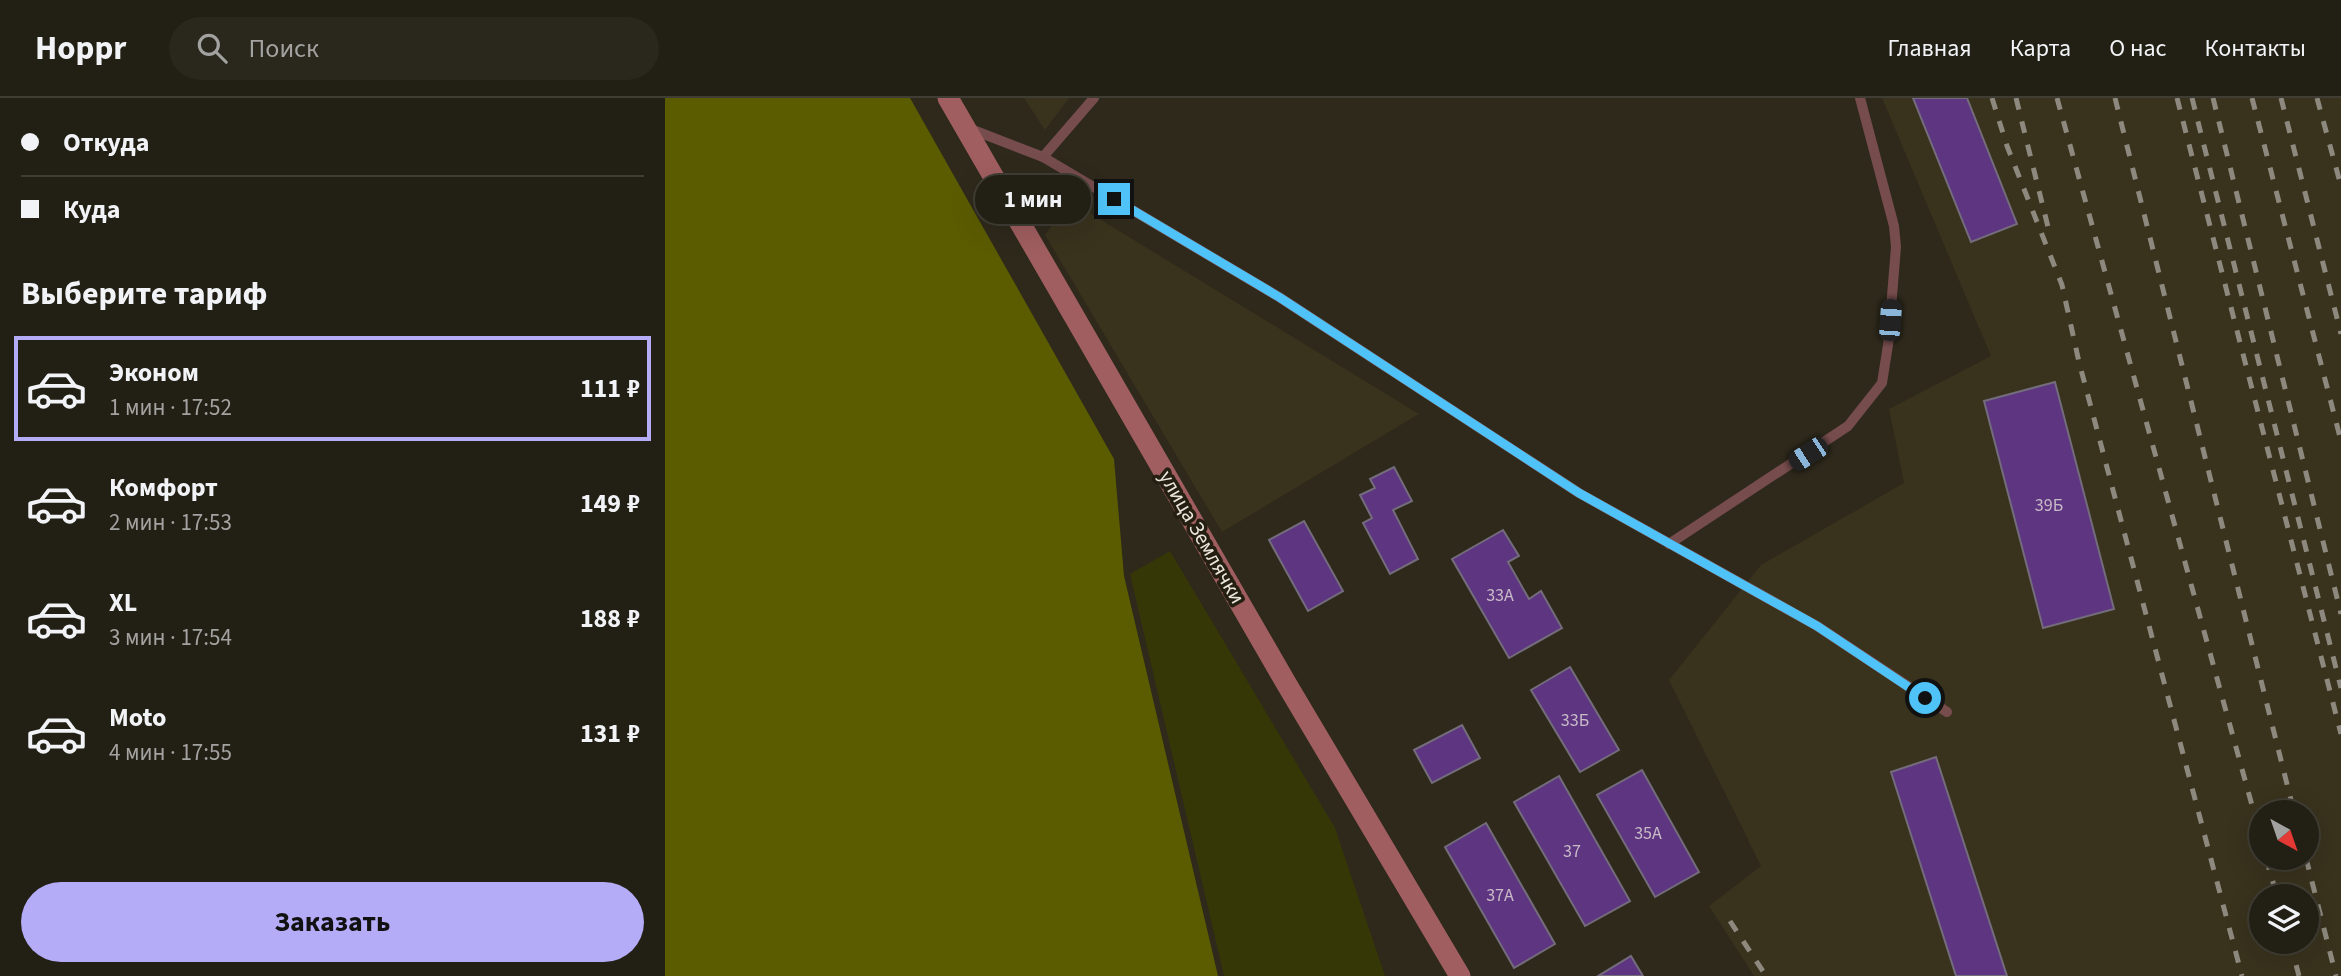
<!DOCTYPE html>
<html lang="ru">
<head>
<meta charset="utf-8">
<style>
	body { margin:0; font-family:"Source Sans 3",sans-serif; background:#2a271d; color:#f1f3f6; height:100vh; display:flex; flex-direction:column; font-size:26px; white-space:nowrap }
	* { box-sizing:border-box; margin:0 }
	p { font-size:23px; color:#a2a2a0 }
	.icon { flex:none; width:38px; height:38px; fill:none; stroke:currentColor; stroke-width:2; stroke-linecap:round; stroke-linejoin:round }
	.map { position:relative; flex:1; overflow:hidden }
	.sheet { display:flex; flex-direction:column; background:#221f14; width:665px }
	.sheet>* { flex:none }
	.top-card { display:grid; align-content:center; height:154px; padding:0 21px; background:#221f14 }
	.needle { width:46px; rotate:140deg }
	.controls { position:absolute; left:1584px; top:702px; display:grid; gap:14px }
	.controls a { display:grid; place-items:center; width:70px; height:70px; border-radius:50%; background:#221f14; box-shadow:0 7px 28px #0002,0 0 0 2px #3f3d34; font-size:35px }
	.end { position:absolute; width:32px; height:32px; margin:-16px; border:9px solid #4fc3f7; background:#111; box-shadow:0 0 0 4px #111 }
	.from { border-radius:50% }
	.bubble { position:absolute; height:49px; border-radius:24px; background:#221f14; box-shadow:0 7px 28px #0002,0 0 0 2px #3f3d34; font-size:23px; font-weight:700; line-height:49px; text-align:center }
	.car { position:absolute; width:21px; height:42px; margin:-21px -10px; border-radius:9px; box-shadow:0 0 5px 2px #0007; background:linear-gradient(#222 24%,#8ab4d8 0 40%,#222 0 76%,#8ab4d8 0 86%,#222 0) }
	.top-card b { display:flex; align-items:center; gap:24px; height:66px; font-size:26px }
	.top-card b+b { border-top:2px solid #3f3d34 }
	.top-card i { width:18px; height:18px; background:#f1f3f6 }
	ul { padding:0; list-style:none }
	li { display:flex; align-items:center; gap:21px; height:105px; margin:0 14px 10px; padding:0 7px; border:4px solid transparent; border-radius:0px }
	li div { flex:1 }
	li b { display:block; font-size:26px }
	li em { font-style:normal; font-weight:700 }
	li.active { border-color:#b5acf8 }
	li>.icon { width:63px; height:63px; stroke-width:1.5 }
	h2 { padding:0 21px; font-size:32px; line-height:84px }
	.cta { display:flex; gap:14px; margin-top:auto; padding:14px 21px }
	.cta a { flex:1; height:80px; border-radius:42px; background:#b5acf8; color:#111; font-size:28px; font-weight:700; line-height:80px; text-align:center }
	header { display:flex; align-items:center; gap:42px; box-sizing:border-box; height:98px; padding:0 35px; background:#221f14; border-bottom:2px solid #3f3d34 }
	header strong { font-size:33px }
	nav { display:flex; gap:38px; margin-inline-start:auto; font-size:24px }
	.search { width:490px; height:63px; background:#2a271d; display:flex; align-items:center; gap:18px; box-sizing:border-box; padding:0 24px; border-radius:38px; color:#a2a2a0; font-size:26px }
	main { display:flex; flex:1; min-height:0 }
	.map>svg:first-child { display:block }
	.built { fill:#39321d; fill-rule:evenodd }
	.green { fill:#363707 }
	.forest { fill:#5b5c00 }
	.building { fill:#5e3581; stroke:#736c7b; stroke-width:2 }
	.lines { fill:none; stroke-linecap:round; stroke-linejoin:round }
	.lane { stroke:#764c4d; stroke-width:10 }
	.secondary { stroke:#a05e60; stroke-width:21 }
	.rail { stroke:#8e897e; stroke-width:5; stroke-dasharray:12 12; stroke-linecap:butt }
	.route { stroke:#4fc3f7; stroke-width:9 }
	.labels { text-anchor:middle; stroke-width:7; stroke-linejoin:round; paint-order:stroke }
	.number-label { font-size:18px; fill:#c8bac7 }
	.street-label { font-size:21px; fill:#ebe7de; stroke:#241f11 }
</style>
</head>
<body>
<header>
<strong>Hoppr</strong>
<div class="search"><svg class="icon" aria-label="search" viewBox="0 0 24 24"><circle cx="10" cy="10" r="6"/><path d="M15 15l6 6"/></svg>Поиск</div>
<nav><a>Главная</a><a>Карта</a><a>О нас</a><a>Контакты</a></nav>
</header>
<main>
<section class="sheet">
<div class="top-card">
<b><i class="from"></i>Откуда</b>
<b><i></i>Куда</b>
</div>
<h2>Выберите тариф</h2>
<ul>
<li class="active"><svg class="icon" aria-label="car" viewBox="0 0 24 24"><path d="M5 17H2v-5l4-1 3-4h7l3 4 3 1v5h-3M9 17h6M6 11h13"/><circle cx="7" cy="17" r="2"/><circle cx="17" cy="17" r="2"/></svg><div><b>Эконом</b><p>1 мин · 17:52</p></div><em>111 ₽</em></li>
<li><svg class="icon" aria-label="car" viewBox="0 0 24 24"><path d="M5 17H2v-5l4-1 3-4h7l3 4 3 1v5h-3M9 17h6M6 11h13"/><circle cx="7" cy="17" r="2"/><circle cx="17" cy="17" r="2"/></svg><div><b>Комфорт</b><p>2 мин · 17:53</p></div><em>149 ₽</em></li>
<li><svg class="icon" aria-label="car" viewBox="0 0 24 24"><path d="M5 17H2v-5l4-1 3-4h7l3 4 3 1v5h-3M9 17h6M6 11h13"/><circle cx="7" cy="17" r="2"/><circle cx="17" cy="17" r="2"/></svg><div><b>XL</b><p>3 мин · 17:54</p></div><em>188 ₽</em></li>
<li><svg class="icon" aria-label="car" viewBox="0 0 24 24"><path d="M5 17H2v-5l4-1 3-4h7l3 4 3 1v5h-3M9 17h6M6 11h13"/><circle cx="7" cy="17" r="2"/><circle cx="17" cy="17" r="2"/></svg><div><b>Moto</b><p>4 мин · 17:55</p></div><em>131 ₽</em></li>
</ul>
<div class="cta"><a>Заказать</a></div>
</section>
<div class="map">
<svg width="1676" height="878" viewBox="0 0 1676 878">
	<rect width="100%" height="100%" fill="#2e291b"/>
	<g class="built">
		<polygon points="359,0 404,0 380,32"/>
		<path d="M 1217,0 L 1676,0 L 1676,878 L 1089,878 L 1044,808 L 1096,768 L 1004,582 L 1096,467 L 1239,385 L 1224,311 L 1326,258 ZM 1596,714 L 1642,714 L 1642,760 L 1596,760 ZM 1596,798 L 1642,798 L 1642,844 L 1596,844 Z"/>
		<polygon points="405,103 754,316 557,434 380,137"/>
	</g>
	<polygon class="green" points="505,453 670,730 720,878 559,878 465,476"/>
	<polygon class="forest" points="0,0 245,0 449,361 459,478 553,878 0,878"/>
	<g class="building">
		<polygon points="1248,0 1302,0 1352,126 1306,144"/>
		<polygon points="1390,284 1449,511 1378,530 1319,303"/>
		<polygon points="729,369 747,403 728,412 753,461 725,476 698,425 707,420 695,397 710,390 705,381"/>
		<polygon points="639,423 678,493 643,513 604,442"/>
		<polygon points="838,432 854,458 843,464 864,501 876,493 897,530 844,560 787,461"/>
		<polygon points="905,569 954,652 915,674 866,592"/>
		<polygon points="797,627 815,660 767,685 749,652"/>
		<polygon points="1271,659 1342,878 1291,878 1226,674"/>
		<polygon points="977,672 1034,774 990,799 932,697"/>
		<polygon points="894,678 965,803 920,828 849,704"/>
		<polygon points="821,725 890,846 849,870 780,749"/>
		<polygon points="966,858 978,878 933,878"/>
	</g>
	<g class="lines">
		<g class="lane">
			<polyline points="303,30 378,59 614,199 914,395 1152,528 1282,614"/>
			<polyline points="378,59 429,0"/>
			<polyline points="1004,446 1183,328 1217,285 1223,247 1231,149 1229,128 1195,0"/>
		</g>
		<polyline class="secondary" points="283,0 621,585 795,878"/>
		<g class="rail">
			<polyline points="1327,0 1342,48 1397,187 1414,264 1577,878"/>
			<polyline points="1351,0 1383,129"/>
			<polyline points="1392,0 1596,740"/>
			<polyline points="1450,0 1629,714"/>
			<polyline points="1512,0 1676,636"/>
			<polyline points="1527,0 1676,590"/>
			<polyline points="1548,0 1676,516"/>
			<polyline points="1587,0 1676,343"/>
			<polyline points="1616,0 1676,236"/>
			<polyline points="1652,0 1676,88"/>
			<polyline points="1601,760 1612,798"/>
			<polyline points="1641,760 1671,878"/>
			<polyline points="1065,823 1101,878"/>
			<polyline points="1625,844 1634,878"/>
		</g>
	</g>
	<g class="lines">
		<polyline class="route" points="449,101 614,199 914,395 1152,528 1260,600"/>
	</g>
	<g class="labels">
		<g class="number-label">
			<text x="1384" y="413">39Б</text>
			<text x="835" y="503">33А</text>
			<text x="910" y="628">33Б</text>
			<text x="983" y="741">35А</text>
			<text x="907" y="759">37</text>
			<text x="835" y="803">37А</text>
		</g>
		<g class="street-label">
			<text transform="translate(537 439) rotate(60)" y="7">улица Землячки</text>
		</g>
	</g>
</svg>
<div class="controls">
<a><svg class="needle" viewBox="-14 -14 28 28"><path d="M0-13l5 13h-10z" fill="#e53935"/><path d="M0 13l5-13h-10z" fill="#a2a2a0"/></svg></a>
<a><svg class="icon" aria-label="layers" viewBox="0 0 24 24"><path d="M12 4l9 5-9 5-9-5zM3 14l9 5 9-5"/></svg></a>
</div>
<i class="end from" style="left:1260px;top:600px"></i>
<i class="end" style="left:449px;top:101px"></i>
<div class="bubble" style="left:310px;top:77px;width:116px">1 мин</div>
<i class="car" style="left:1225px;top:222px;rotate:4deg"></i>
<i class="car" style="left:1143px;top:356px;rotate:237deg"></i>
</div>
</main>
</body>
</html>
